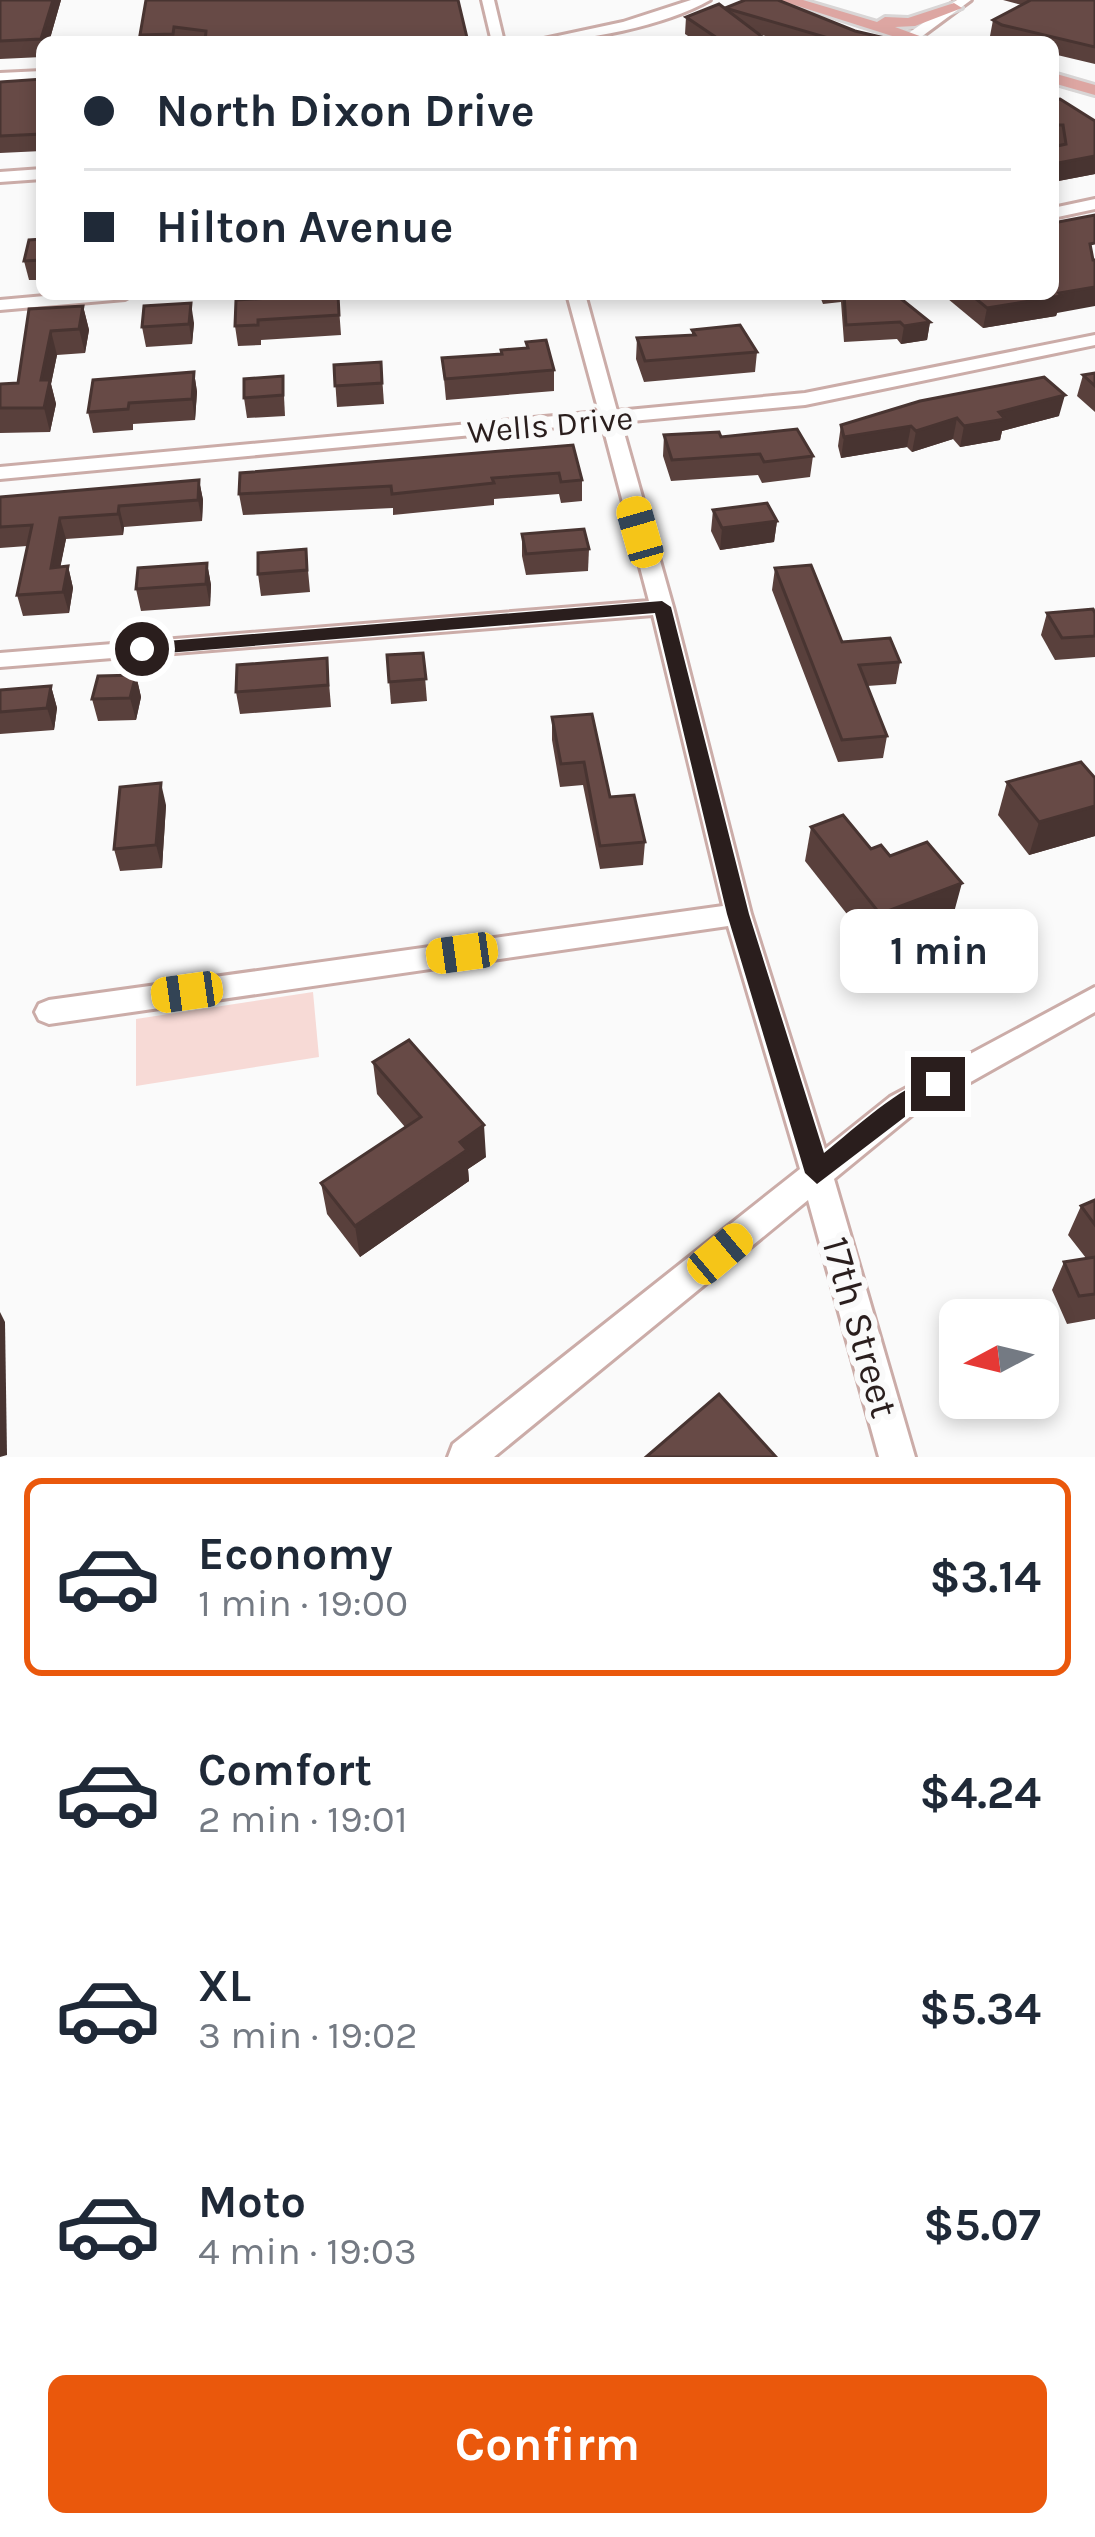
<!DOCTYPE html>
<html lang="en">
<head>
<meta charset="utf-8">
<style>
	body { margin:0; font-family:Karla,sans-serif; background:#f6f6f7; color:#1f2937; height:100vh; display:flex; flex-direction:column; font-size:45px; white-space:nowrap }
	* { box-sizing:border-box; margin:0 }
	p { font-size:39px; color:#747a83 }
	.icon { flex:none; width:66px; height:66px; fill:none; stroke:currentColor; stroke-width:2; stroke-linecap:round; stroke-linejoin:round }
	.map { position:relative; height:1457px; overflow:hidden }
	.side { display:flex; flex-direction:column; background:#fff; flex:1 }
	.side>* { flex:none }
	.guide { position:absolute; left:36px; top:36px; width:1023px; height:264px; border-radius:18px; box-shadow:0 6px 18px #0003; display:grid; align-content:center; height:264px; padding:0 48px; background:#fff }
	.needle { width:78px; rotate:263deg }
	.fabs { position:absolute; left:939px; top:1299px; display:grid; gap:24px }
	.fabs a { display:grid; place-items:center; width:120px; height:120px; border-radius:18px; background:#fff; box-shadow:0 6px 18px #0003; font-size:60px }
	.end { position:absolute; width:54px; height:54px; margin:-27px; border:15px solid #2a1e1d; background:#fff; box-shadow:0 0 0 6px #fff }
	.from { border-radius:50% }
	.bubble { position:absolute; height:84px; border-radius:18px; background:#fff; box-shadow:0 6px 18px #0003; font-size:39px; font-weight:700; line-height:84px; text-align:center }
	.car { position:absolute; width:36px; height:72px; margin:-36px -18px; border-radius:15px; box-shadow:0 0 9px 3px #0007; background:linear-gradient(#f5c518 24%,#345 0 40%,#f5c518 0 76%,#345 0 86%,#f5c518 0) }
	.guide b { display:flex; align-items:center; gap:42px; height:114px; font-size:45px }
	.guide b+b { border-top:3px solid #e0e1e3 }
	.guide i { width:30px; height:30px; background:#1f2937 }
	ul { padding:21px 0 0; list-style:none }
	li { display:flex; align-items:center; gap:36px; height:198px; margin:0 24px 18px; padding:0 24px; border:6px solid transparent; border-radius:18px }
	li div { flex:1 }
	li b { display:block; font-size:45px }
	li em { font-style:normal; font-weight:700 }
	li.current { border-color:#ea580c }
	li>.icon { width:108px; height:108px; stroke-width:1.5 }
	.primary-button { display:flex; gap:24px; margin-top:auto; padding:24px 48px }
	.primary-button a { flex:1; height:138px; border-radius:18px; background:#ea580c; color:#fff; font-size:48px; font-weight:700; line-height:138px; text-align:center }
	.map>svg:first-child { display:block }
	.green { fill:#f7dad6 }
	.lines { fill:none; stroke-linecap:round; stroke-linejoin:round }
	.minor-casing { stroke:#cbaca8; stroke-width:6 }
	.major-casing { stroke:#d9d6d6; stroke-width:6 }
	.minor { fill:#fff; fill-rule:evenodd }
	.major { fill:#dda6a2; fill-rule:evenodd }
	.wall { fill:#59403c }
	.shaded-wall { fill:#483431 }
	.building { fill:#674a46; stroke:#483431; stroke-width:3 }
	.route { fill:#2a1e1d }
	.labels { text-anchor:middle; stroke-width:12; stroke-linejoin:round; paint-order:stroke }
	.far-street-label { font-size:33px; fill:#2a1e1d; stroke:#fafafa }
	.street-label { font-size:39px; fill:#2a1e1d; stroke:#fafafa }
</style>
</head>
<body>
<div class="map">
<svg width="1095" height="1457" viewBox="0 0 1095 1457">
	<rect width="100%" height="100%" fill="#fafafa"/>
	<polygon class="green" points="313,992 319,1057 136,1086 136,1019"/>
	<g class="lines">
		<defs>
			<g id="minor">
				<polygon points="482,0 494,0 504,42 492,42"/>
				<path d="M 691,0 L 710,0 C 665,26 582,42 530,42 L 623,22 Z"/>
				<polygon points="957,0 971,0 917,40 907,40 907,34"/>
				<polygon points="42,71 42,79 0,81 0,73"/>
				<polygon points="42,169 42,179 0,182 0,172"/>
				<polygon points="1095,199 1095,209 1053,218 1053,208"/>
				<polygon points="67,294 134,294 125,299 0,310 0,300"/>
				<polygon points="567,294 585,294 617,411 805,393 1095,335 1095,345 805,405 621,422 673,607 751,914 825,1149 890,1097 1095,987 1095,1012 912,1115 834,1179 915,1457 879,1457 808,1200 494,1457 448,1457 453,1444 800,1169 728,926 49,1024 39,1020 35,1012 39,1004 49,1000 723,906 653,615 0,667 0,653 649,601 602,423 0,479 0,467 599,412"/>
			</g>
			<g id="major">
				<polygon points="779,0 803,0 877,22 885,17 908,18 954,3 962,8 915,26 895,27 936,42 911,42"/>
				<polygon points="1053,73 1095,85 1095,95 1053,83"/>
			</g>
		</defs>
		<use href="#minor" class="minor-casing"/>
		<use href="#major" class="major-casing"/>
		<use href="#minor" class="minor"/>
		<use href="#major" class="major"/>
	</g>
	<g class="wall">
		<polygon points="0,0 61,0 49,42 42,42 42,57 0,59"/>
		<polygon points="146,0 468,42 141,42 140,35"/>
		<polygon points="1003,0 1095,0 1095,64 1053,54 1053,42 1005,42 990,36 993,20 1022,5"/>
		<polygon points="725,8 842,42 785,42 759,34 769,42 697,42 685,34 686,17"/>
		<polygon points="42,79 42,151 0,153 0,82"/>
		<polygon points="1053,100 1095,174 1053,182 1053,147 1059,146 1059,143 1053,143"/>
		<polygon points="42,239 42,280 29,280 24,261"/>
		<polygon points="338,294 341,335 261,340 261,345 238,346 235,326"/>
		<polygon points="819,294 895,294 930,322 927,340 901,344 897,339 844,342 841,302 823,304"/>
		<polygon points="942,294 1053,294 1057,313 1056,316 983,328"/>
		<polygon points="83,306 89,330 85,353 57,355 51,384 56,404 50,432 0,433 0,384 18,383 29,309"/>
		<polygon points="194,323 192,344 146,347 142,327"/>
		<polygon points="692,330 757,352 755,372 644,382 636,359 637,338 692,335"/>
		<polygon points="526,342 554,370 554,391 446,400 442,358 501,354 526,349"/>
		<polygon points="381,362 384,404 337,407 334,365"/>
		<polygon points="194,372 197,392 195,420 133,424 133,430 93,433 88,412"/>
		<polygon points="1095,373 1095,412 1077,396 1083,375"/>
		<polygon points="283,376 285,416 247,418 244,398"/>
		<polygon points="920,401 1059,416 1002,431 1000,440 960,447 953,439 912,452 907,447 841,458 838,446 841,425"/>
		<polygon points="664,435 721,437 813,456 810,477 762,483 758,475 671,481 663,456"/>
		<polygon points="573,445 582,480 582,501 561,503 559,494 494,499 494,505 393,515 393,508 243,515 239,494"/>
		<polygon points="199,480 203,500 202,521 124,527 123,535 66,539 60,567 68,566 73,588 69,613 23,616 17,595 27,546 0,548 0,497"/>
		<polygon points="713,510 777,521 774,542 720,550 711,531"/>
		<polygon points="522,534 589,549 588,571 526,575 522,556"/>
		<polygon points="306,549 310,592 261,596 258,574"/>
		<polygon points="207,563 211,585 210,606 141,611 136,589"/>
		<polygon points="775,568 842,642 900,662 896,684 867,686 887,736 883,758 838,762 772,590"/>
		<polygon points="1047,613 1095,613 1095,657 1055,660 1041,635"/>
		<polygon points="423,653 427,701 391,704 387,655"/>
		<polygon points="327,658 331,707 240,714 236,692"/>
		<polygon points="136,675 141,697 136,720 98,721 92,699"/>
		<polygon points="51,686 57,708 54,730 0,734 0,690"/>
		<polygon points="552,717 645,842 643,865 600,869 583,785 560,787 552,740"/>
		<polygon points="1095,778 1095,836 1029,855 998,815 1007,782"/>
		<polygon points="166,805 162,868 120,871 114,849"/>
		<polygon points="811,827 890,856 953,916 873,947 805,861"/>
		<polygon points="373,1062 486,1157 468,1169 469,1181 360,1257 327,1214 321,1183 405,1127 377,1094"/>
		<polygon points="1095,1200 1095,1319 1067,1324 1052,1290 1064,1262 1086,1258 1068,1235 1081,1206"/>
	</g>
	<g class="shaded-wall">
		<polygon points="53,0 61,0 49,42 42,43 41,39"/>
		<polygon points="1095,156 1095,174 1053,182 1053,164"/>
		<polygon points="1095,287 1095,306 1057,313 1056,316 983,328 987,308"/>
		<polygon points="191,303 194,323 192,344 189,324"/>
		<polygon points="83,306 89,330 85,353 79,329"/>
		<polygon points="930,322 927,340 901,344 904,326"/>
		<polygon points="51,331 57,355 51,384 56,404 50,432 44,408 41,380"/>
		<polygon points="194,372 197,392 195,420 192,399"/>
		<polygon points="1065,395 1059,416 1002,431 1000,440 960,447 964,426 999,412"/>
		<polygon points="957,418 953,439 912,452 916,431"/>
		<polygon points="911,426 907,447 841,458 844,437"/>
		<polygon points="199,480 203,500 202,521 198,500"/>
		<polygon points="119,506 124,527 123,535 118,514"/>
		<polygon points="60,518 66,539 56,589 51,568"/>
		<polygon points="777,521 774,542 720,550 722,528"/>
		<polygon points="207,563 211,585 210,606 206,584"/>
		<polygon points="68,566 73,588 69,613 63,592"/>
		<polygon points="136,675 141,697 136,720 130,698"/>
		<polygon points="51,686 57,708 54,730 47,708"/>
		<polygon points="161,783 166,805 162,868 156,845"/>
		<polygon points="1095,806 1095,836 1029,855 1039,822"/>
		<polygon points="962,883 953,916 873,947 880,914"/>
		<polygon points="484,1125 486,1157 468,1169 469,1181 360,1257 355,1226 460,1142"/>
		<polygon points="0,1312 5,1322 7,1455 0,1457"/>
	</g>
	<g class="building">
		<polygon points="0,0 53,0 41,39 0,41"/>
		<polygon points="146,0 458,0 468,42 205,42 206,31 174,27 173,34 140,35"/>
		<polygon points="745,0 778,0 855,31 902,42 842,42 725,8"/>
		<polygon points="1031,0 1095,0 1095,47 1002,25 993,20"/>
		<polygon points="719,4 769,42 723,42 686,17"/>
		<polygon points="42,79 42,134 0,136 0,82"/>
		<polygon points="1060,99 1095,121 1095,156 1053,164 1053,147 1066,144 1063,125 1053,125 1053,100"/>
		<polygon points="1095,215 1095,243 1090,244 1093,260 1095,260 1095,287 1059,293 1061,296 987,308 970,294 1053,294 1053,223"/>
		<polygon points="42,239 42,260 24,261 29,240"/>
		<polygon points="338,294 339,315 258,320 258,325 235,326 236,300"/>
		<polygon points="844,294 895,294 930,322 904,326 900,322 846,325"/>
		<polygon points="191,303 189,324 142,327 144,306"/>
		<polygon points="83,306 79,329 51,331 41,380 50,380 44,408 0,408 0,384 18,383 29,309"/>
		<polygon points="740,325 757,352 645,361 637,338 695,335 692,330"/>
		<polygon points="546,340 554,370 445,379 442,358 502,354 501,350 528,348 526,342"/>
		<polygon points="381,362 382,383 335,386 334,365"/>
		<polygon points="194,372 192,399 129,403 128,409 88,412 93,380"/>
		<polygon points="1095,373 1095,386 1083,375"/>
		<polygon points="283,376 283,395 244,398 244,379"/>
		<polygon points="1044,377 1065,395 999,412 1005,419 964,426 957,418 916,431 911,426 844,437 841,425 920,401"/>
		<polygon points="797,429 813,456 764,462 760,454 672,460 664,435 719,432 721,437"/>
		<polygon points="573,445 582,480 561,482 559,473 492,478 494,483 392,494 391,486 239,494 240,473"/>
		<polygon points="199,480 198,500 119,506 118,514 60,518 51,568 68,566 63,592 17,595 32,525 0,527 0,497"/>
		<polygon points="767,503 777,521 722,528 713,510"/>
		<polygon points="584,529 589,549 526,554 522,534"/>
		<polygon points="306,549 307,570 258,574 258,553"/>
		<polygon points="207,563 206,584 136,589 138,568"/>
		<polygon points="811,565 842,642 890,638 900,662 859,665 887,736 842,740 775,568"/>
		<polygon points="1093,609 1095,613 1095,636 1062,638 1047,613"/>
		<polygon points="423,653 426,679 389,682 387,655"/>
		<polygon points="327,658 328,685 236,692 237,665"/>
		<polygon points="136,675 130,698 92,699 98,676"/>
		<polygon points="51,686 47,708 0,712 0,690"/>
		<polygon points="592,714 610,797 634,795 645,842 600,846 584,762 561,764 552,717"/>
		<polygon points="1081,762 1095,778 1095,806 1039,822 1007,782"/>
		<polygon points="161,783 156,845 114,849 120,787"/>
		<polygon points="843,815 871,849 881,845 890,856 927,842 962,883 880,914 811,827"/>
		<polygon points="409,1040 484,1125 460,1142 467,1150 355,1226 321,1183 421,1117 373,1062"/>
		<polygon points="1095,1200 1095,1225 1081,1206"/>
		<polygon points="1095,1257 1095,1294 1079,1296 1064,1262"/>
		<polygon points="719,1394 776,1457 646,1457"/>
	</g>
	<path class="route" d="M 662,601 L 671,607 L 749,914 L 824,1153 C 859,1125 895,1090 938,1074 L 950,1084 L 947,1092 L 910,1113 L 817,1184 L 805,1173 L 727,914 L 655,613 L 142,655 L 133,649 L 142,643 Z"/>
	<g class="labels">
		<g class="far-street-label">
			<text transform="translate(550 424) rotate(-5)" y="12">Wells Drive</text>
		</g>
		<g class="street-label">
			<text transform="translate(861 1327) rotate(74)" y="14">17th Street</text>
		</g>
	</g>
</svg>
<div class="fabs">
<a><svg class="needle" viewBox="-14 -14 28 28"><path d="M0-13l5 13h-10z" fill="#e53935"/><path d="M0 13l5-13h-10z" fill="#747a83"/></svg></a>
</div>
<i class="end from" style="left:142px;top:649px"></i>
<i class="end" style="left:938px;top:1084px"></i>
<div class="bubble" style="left:840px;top:909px;width:198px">1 min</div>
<i class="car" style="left:640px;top:532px;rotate:344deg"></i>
<i class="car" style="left:462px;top:953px;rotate:262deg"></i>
<i class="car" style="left:187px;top:992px;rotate:262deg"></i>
<i class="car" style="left:720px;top:1254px;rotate:50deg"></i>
<div class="guide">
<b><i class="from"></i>North Dixon Drive</b>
<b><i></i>Hilton Avenue</b>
</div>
</div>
<section class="side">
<ul>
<li class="current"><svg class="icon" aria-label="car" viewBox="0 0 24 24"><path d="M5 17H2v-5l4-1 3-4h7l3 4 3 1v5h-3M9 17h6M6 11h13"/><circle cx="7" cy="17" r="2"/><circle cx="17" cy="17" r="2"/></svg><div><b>Economy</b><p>1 min · 19:00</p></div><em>$3.14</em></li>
<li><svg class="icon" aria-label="car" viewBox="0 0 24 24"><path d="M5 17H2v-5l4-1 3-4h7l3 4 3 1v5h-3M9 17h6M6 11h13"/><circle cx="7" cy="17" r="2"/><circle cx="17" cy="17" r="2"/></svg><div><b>Comfort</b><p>2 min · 19:01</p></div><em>$4.24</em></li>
<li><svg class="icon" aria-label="car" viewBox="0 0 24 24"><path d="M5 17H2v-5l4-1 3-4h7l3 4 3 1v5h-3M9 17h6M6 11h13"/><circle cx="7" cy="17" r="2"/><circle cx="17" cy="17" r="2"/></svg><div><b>XL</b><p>3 min · 19:02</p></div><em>$5.34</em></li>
<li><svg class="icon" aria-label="car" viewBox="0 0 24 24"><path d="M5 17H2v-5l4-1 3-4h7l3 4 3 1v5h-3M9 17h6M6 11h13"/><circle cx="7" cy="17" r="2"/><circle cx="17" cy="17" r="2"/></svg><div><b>Moto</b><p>4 min · 19:03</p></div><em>$5.07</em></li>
</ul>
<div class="primary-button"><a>Confirm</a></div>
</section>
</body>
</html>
